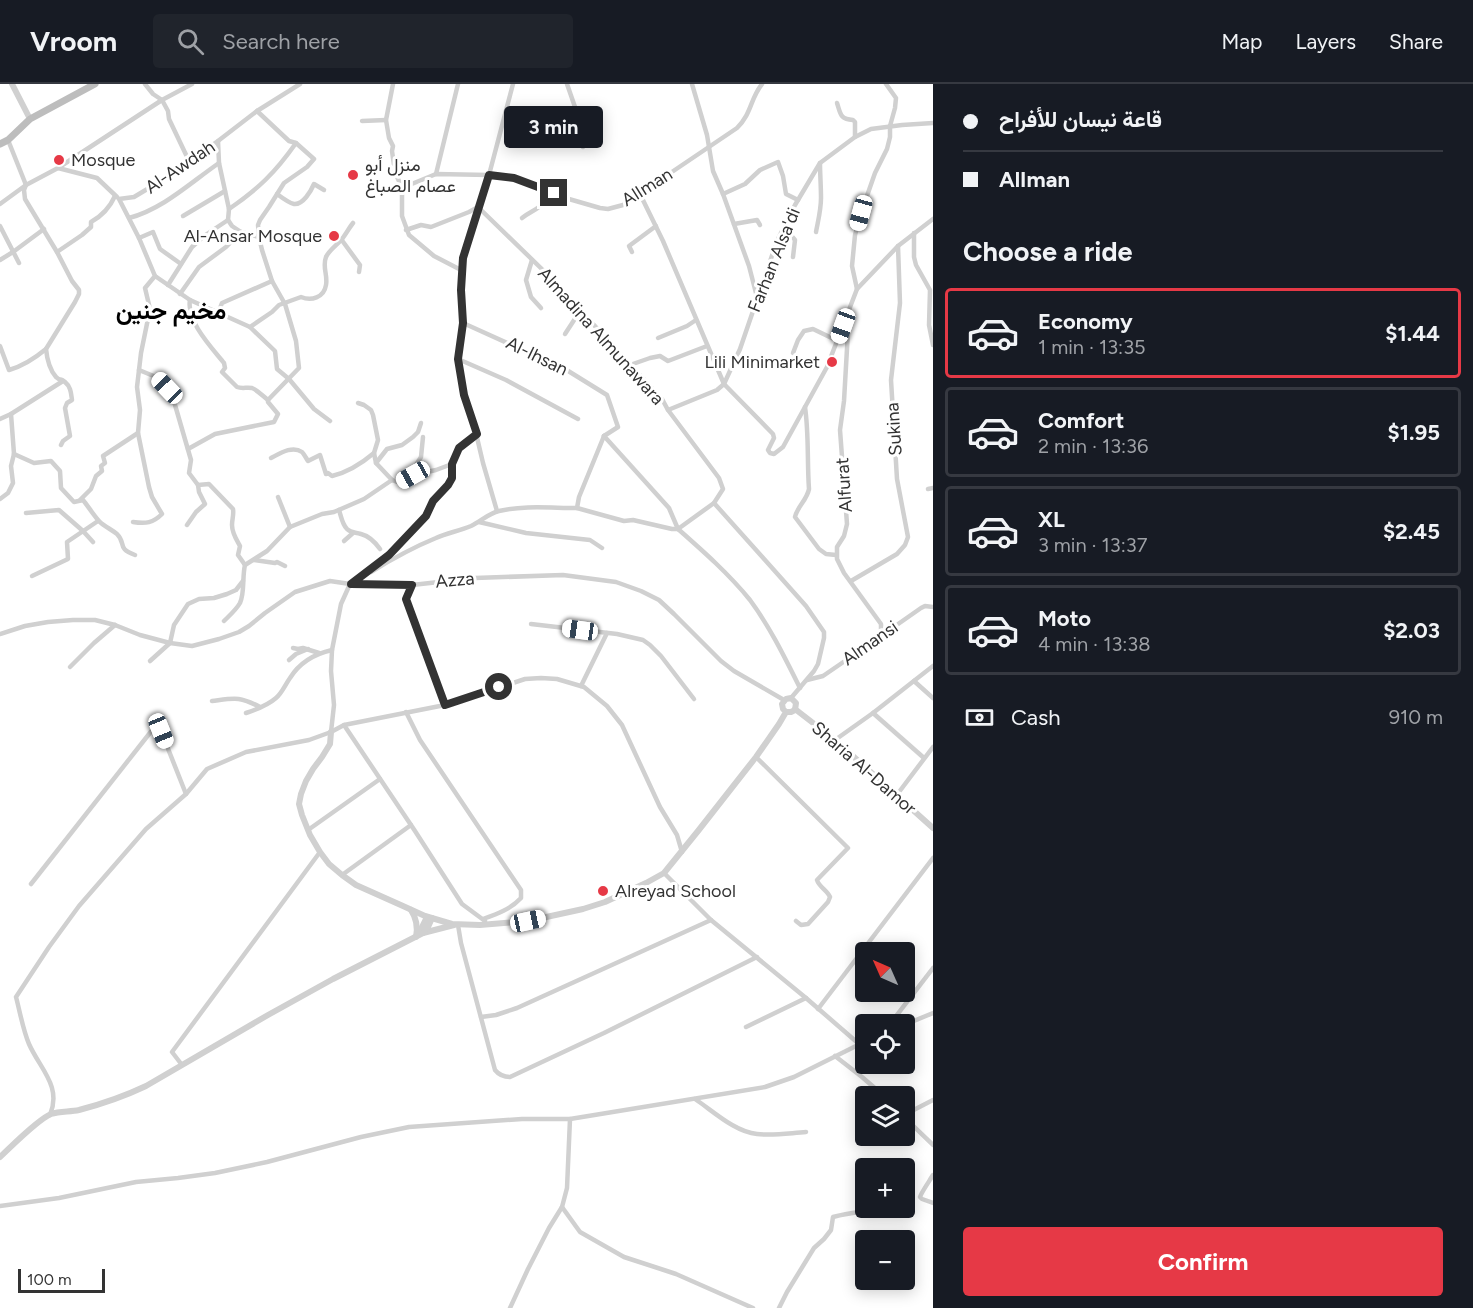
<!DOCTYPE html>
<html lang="en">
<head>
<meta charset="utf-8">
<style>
	body { margin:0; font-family:Figtree,Vazirmatn,sans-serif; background:#20242c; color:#f1f3f6; height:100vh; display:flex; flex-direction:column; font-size:22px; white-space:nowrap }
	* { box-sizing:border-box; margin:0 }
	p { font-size:20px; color:#9ea1a6 }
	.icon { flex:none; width:33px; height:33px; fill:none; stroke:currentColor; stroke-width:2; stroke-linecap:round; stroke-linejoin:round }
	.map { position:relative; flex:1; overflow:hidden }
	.sheet { display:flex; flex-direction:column; background:#171b24; width:540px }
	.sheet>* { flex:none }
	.top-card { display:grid; align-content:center; height:132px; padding:0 30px; background:#171b24 }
	.needle { width:39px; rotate:315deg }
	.controls { position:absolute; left:855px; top:858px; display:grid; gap:12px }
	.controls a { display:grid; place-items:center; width:60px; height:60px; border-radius:6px; background:#171b24; box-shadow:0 3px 15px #0003; font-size:30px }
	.scale { position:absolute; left:18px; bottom:15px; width:87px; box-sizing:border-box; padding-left:6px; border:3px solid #333; border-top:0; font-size:16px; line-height:21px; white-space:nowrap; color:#333; -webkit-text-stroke:4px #fff; paint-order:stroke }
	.end { position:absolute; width:27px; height:27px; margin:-14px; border:8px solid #333; background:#fff; box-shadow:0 0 0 3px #fff }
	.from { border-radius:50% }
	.bubble { position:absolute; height:42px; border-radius:6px; background:#171b24; box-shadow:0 3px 15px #0003; font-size:20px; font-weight:700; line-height:42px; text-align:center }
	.car { position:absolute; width:18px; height:36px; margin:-18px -9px; border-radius:8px; box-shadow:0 0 4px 2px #0007; background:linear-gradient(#fff 24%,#345 0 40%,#fff 0 76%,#345 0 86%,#fff 0) }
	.top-card b { display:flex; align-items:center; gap:21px; height:57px; font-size:22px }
	.top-card b+b { border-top:2px solid #363941 }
	.top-card i { width:15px; height:15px; background:#f1f3f6 }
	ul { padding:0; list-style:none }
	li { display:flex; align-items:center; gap:18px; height:90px; margin:0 12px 9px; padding:0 18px; border:3px solid #363941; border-radius:6px }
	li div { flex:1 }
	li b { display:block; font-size:22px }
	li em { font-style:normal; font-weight:700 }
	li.current { border-color:#e63946 }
	li>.icon { width:54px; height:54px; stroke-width:1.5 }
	h2 { padding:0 30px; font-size:27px; line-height:72px }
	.pay { display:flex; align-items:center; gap:15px; height:66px; padding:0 30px; font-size:22px }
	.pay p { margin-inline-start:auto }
	.cta { display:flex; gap:12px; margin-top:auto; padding:12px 30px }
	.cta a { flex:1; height:69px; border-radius:6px; background:#e63946; color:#fff; font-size:24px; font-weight:700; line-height:69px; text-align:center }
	header { display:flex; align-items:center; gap:36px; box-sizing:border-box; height:84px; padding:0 30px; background:#171b24; border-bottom:2px solid #363941 }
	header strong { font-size:28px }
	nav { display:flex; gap:33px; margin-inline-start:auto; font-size:21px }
	.search { width:420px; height:54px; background:#20242c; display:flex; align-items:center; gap:15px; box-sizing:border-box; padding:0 21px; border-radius:6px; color:#9ea1a6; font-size:22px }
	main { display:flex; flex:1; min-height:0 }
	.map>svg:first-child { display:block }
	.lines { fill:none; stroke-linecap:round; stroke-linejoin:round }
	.minor { stroke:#d0d0d0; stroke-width:4.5 }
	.tertiary { stroke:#d0d0d0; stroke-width:6 }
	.secondary { stroke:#bdbdbd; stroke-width:7 }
	.route { stroke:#333; stroke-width:8 }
	.poi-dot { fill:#e63946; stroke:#fff; stroke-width:2 }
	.labels { text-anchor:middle; stroke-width:6; stroke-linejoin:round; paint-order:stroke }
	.poi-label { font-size:18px; fill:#333; stroke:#fff; text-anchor:start }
	.street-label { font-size:18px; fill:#333; stroke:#fff }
	.district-label { font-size:24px; font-weight:bold; fill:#000; stroke:#fff }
</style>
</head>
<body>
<header>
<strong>Vroom</strong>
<div class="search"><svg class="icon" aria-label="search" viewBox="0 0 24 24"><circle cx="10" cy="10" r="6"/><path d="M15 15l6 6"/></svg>Search here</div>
<nav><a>Map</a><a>Layers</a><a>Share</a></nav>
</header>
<main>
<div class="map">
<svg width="933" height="1224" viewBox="0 0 933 1224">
	<rect width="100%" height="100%" fill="#fff"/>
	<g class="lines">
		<g class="minor">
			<polyline points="145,0 153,10 162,16 168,27 169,35 189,77"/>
			<polyline points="393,0 386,36 389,54 393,62 392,67 395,88 402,104"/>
			<polyline points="567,0 575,23 583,63"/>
			<polyline points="692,0 707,51 713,87 723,110 749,182 757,213"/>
			<path d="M 837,19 C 841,31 840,35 853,36 L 855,38 L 855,53"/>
			<polyline points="362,37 386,36"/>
			<path d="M 8,56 L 26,101 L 24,106 L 25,115 L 57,168 L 72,197 L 79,206 L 79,210 L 75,218 L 46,265 C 47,275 49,285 56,293 C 63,299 58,292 65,298 C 71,303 71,309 72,316 L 67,319 L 65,324 L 70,352 L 63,357 L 61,361"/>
			<polyline points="218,57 219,79 229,125 228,136 232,142 241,148"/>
			<polyline points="58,84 97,94 117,113"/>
			<polyline points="436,90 458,0"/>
			<path d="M 277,110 C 281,113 289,119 294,120 C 303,121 311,107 314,100 L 324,106"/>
			<polyline points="640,110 663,157 724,300 773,350 774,354 768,366 770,369 774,370 783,363 827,283 857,205 852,182 855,151 861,129 875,89 887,65 890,53 890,42 895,24 896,14 886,0"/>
			<polyline points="723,110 745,100 760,86 778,78 783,92 786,110 798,116"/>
			<polyline points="0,120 26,101 58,84 162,16 192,0"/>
			<path d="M 229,125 C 258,105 275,89 296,59"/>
			<polyline points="183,132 225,107"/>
			<path d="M 129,134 C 163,125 190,99 219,79"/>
			<path d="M 522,134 C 528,129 534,127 539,123 C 545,118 548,112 554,109"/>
			<polyline points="734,140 757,136 760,141"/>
			<polyline points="0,142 19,179"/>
			<polyline points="784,143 795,156 793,173"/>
			<polyline points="406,146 421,141 431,143 469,128 478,123 548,191 662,315 668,326 719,394 723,405 714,419 678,445"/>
			<path d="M 816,148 C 818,137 821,126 821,114 C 821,102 820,90 820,79"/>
			<polyline points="914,149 914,173 916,181 930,206 929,241 933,261"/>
			<polyline points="139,154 153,148 160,165 181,180"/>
			<polyline points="341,155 360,181 359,188"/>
			<path d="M 57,168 L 82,151 L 91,143 L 91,138 C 102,132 110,123 115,112"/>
			<polyline points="632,168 629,162 656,142"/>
			<polyline points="0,176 13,168 44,145"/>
			<polyline points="532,176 526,196 531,213 541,224"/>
			<path d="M 461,186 L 434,172 L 409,151 L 402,132 L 402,104 L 436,90 L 489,91 L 514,95 L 562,113 L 600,124 L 608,125 L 623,121 L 737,44 C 752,29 750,15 762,0"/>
			<polyline points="155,192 190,216 250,243 275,267 277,285 289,295 314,325 330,337"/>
			<polyline points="168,201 192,163 204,152 228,136"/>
			<polyline points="857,205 898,162 933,135"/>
			<polyline points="180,210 199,183 226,163 241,148 259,153 258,141 260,136 269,123 284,99 307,83 314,75 296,59 289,57 257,27"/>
			<path d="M 190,216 C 186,237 212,264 224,279 L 225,284 L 222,288 L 237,303 C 242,305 247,303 252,304 C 257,306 263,312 268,316"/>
			<polyline points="218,229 222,219 272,197"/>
			<polyline points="849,230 844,317 840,346 847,440 844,452 837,463 837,475 844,489 881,540 881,550 874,557"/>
			<polyline points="463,239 565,285 607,311 618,343 604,352"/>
			<path d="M 250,243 L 272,228 L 279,221 L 301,213 C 311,217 324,214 326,201 C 328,191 322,183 326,173 C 329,166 337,161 342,155 C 346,150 349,144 353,139"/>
			<polyline points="565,250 580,227"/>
			<polyline points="658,254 687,242 696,236"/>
			<path d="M 0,262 L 9,286 C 23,282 34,275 46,265"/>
			<polyline points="793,269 798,256 804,247 813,245 838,257"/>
			<polyline points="458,275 506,296 578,335"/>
			<polyline points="630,281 650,274 660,272 668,277 707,262"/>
			<path d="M 139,286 L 156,293 L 167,304 L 173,314 L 191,376 L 189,389 L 198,401 L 209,400 L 233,425 C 234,431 232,435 232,441 C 232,449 236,455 240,462 L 238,471 L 245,481"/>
			<polyline points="358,319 364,321 371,326 373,331 378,356 374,369 376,379 392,396"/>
			<path d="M 805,323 C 809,350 807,378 809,405 C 807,416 797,423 795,433 L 819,465 L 826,470 L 836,471"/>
			<polyline points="668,326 717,306 724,300 740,265 777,157 795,121 820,79 855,53 871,45 902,41 933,39"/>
			<polyline points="0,335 11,330 63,297"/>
			<polyline points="604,352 669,424 678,445"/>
			<polyline points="188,365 215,350 274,338 278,330 268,318 268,316 299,284 296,257 285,220 272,197 262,166 259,153"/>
			<path d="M 14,370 L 34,379 L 51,377 L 60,387 L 61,404 L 74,418 L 83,416 C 88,422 96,435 101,439 C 106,443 112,446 117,450 C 127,460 116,464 135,471"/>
			<path d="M 271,374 C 279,370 292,361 302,368 C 304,370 306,374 308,377 L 320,371 L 326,390 L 328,389 L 332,392 C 349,388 361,380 374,369"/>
			<polyline points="376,379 387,365 402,361 413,353 418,348 421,339"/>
			<polyline points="413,391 416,381 421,373 423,353"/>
			<polyline points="928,405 933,404"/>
			<polyline points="278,413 290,443"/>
			<polyline points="0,415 8,409 13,399 11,382 14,370 11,330"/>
			<polyline points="80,416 91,405 96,392 102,387 101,382 105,379 103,372 138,349"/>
			<polyline points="714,419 806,522 824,548 824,554 818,580 814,587 791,614"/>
			<path d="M 577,424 L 624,437 L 633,436 L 672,445 L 678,445 C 703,467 729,490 750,516 C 770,543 785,574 800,604"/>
			<path d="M 339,426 C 341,432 342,440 347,445 C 351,449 355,448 361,450 C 369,452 375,458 380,465"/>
			<polyline points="497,427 483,379 471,328 464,311 458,275 463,239 462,227 461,186 463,174 489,91 513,0"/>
			<polyline points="26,429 59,426 83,447 93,458"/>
			<path d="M 133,438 C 146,440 153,439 162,430 L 152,413 L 149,403 L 138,349 L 140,326 L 137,303 L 141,269 L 150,225 L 145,204 L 155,192 L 139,154 L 119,115 L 134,113 L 154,101 L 218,57 L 257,27 L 300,0"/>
			<polyline points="479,438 526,449 590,456 602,464"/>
			<polyline points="187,441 196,428 205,420 199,408 198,401"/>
			<polyline points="344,457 353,449"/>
			<polyline points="254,476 275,479 277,478 285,482"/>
			<path d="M 371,488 C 392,475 414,463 436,454 C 447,449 459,447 471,442 C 480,438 489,429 499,427 C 524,421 551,424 577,424 L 579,413 L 604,352"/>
			<polyline points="32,492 68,475 67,458 98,437"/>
			<polyline points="851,497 897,470 905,461 908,453 897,395 891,296 900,219 898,162"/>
			<polyline points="412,501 406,515 445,621"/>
			<path d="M 224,537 C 229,532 236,526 240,519 C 245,508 242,493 245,481 L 267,467 L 290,443 L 322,430 L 334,428 L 364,415 L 392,396 L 400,399 L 413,391 L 436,386 L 452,380"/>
			<polyline points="531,540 617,550 643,556 650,561 661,572 694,615"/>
			<polyline points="0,550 25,542 48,538 73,536 95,536 115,541 140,551 170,559 192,562 219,555 239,548 249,542 265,529 295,508 330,497 350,500 412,501 475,494 563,491 616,498 641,507 659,516 674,530 721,577 734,587 784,616"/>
			<polyline points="881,552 921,524 925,522 933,523"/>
			<polyline points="293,564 298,565 303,564 319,569"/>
			<polyline points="289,576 296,570 308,565"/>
			<polyline points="150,577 170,559 174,541 188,520 199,515 214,514 227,510 236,506 243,497"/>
			<polyline points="70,583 94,559 115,541"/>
			<polyline points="807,596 823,592 874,557"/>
			<polyline points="914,597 933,614"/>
			<polyline points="581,602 607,549"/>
			<path d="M 212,617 C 235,614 239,612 260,623"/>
			<path d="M 406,628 L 420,656 L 521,806 L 521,814 C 511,825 497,830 483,835"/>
			<path d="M 246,629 C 255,626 268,621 276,614 C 282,609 285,601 290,594 C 300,578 314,570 332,566"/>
			<polyline points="873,629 924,674"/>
			<polyline points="344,641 415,747 462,820 485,837"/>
			<polyline points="331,648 334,621 331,587 332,566 341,520 350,500 389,471 426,432 433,417 448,401 452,394 452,380 459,364 477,350"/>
			<polyline points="835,656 873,629 933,582"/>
			<path d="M 756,673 L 848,764 L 817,796 C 819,803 827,806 830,813 L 828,818 L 808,840 L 801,841 L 796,837"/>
			<polyline points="896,712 933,663"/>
			<polyline points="308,746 380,695"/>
			<polyline points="664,789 711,836 806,914 859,960"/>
			<polyline points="342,791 411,741"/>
			<polyline points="31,800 153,645 157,643 161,647 186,710"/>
			<path d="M 458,841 L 461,859 L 495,986 C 499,991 503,993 510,993 L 604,949 L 757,873"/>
			<polyline points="818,925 933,774"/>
			<polyline points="481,933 496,931 517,924 711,836"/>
			<polyline points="890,940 933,884"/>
			<polyline points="904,941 933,929"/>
			<polyline points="746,943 806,914"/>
			<polyline points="835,972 862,993 884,1012"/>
			<polyline points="182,981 172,968 320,768"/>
			<path d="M 695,1015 C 713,1027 735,1048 757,1050 C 773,1052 790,1049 806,1048"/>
			<path d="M 50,1031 C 62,1002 40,985 29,960 C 23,946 20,928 16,913 L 49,863 L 79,822 L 146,745 L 186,710 L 207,685 L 246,668 L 309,656 L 331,648 L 344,641 L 445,621 L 525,595 L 541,594 L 557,595 L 584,603 L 607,622 L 622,641 L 660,723 L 677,751 L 682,768"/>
			<polyline points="904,1031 933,1016"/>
			<polyline points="904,1033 933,1061"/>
			<path d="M 933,1091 C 930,1096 921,1109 920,1113 L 922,1115 L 933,1119"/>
			<polyline points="0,1122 59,1114 136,1098 178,1094 215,1089 267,1078 361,1053 409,1043 522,1035 570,1035 765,1003 794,993 866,957"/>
			<polyline points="562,1123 580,1148 624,1173 676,1190 753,1224"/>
			<polyline points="510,1224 528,1185 549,1144 562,1123 567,1104 570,1035"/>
			<path d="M 779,1224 L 787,1208 L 814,1164 L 824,1155 L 831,1146 L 833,1133 C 855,1127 875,1126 897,1126"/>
		</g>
		<g class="tertiary">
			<polyline points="12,0 30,35"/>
			<polyline points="795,625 835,656 933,744"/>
			<polyline points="331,648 330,660 322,673 313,685 306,697 301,710 299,720 302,731 310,751 320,768 329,780 342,791 356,801 403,822 425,832 452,840 480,841 528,837 583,825 605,818 646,799 664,789 698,747 756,673 779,640 786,628 791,628 795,626 796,619 791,614 786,615 782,620 783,625 786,628"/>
			<path d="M 411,826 C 417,835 418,843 416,853"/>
			<polyline points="423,849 454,841"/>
			<polyline points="418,851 427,833"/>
			<path d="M 0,1073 C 12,1062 37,1036 51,1030 C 60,1027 70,1028 79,1026 C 102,1020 125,1012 146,1002 L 268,931 L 333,895 L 423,849 L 428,843 L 432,834"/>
		</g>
		<polyline class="secondary" points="0,60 8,56 30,35 95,0"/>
	</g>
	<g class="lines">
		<polyline class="route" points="499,603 445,621 406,515 412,501 351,500 389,471 426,432 433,417 448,401 452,394 452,380 459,364 477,350 464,311 458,275 463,239 461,206 463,174 489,91 514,94 554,109"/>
	</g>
	<g class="poi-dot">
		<circle cx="59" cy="76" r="6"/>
		<circle cx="353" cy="91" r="6"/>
		<circle cx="334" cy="152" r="6"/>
		<circle cx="832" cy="278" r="6"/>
		<circle cx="603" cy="807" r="6"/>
	</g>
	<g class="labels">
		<g class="poi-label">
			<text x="71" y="82">Mosque</text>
			<text x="365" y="87">منزل أبو<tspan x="365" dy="21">عصام الصباغ</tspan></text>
			<text x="322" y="158" text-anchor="end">Al-Ansar Mosque</text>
			<text x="820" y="284" text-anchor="end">Lili Minimarket</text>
			<text x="615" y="813">Alreyad School</text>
		</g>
		<g class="street-label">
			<text transform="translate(180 83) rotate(-34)" y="6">Al-Awdah</text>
			<text transform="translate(647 103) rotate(-32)" y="6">AlIman</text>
			<text transform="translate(774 176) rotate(-68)" y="6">Farhan Alsa'di</text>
			<text transform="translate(601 252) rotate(48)" y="6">Almadina Almunawara</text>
			<text transform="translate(537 272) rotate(26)" y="6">Al-Ihsan</text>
			<text transform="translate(894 345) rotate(-94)" y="6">Sukina</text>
			<text transform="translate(844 401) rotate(-94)" y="6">Alfurat</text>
			<text transform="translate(455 496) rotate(-5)" y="6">Azza</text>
			<text transform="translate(870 559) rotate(-35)" y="6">Almansi</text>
			<text transform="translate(864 684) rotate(41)" y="6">Sharia Al-Damor</text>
		</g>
		<g class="district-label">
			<text x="171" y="235">مخيم جنين</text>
		</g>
	</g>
</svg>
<div class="controls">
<a><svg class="needle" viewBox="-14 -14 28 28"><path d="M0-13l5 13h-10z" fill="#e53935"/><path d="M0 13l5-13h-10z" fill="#9ea1a6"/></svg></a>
<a><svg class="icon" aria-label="locate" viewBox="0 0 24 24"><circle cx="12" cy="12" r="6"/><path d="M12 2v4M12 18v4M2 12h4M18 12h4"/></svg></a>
<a><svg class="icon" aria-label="layers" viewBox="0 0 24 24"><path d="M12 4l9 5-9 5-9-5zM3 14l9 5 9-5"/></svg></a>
<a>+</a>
<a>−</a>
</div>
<div class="scale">100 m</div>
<i class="end from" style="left:499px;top:603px"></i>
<i class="end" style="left:554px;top:109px"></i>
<div class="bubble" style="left:504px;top:22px;width:99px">3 min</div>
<i class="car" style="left:861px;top:129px;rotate:195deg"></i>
<i class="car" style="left:843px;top:242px;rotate:200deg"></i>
<i class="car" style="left:167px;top:304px;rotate:316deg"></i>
<i class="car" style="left:413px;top:391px;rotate:241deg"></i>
<i class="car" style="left:580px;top:546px;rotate:278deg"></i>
<i class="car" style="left:161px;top:647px;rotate:158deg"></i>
<i class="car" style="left:528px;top:837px;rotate:78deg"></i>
</div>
<section class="sheet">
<div class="top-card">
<b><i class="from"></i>قاعة نيسان للأفراح</b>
<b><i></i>AlIman</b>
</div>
<h2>Choose a ride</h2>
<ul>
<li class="current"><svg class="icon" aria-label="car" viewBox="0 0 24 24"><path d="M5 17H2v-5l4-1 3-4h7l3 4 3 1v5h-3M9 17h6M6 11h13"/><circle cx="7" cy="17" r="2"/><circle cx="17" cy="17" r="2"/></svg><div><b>Economy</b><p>1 min · 13:35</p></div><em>$1.44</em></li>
<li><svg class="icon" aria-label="car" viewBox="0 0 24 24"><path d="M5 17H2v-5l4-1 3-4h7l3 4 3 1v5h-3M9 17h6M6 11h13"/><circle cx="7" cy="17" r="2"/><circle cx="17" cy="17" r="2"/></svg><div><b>Comfort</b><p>2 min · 13:36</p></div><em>$1.95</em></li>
<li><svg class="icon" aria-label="car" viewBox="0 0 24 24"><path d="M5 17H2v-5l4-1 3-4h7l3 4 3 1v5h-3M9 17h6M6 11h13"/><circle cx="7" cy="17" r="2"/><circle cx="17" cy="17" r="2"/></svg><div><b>XL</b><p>3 min · 13:37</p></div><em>$2.45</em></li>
<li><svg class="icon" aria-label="car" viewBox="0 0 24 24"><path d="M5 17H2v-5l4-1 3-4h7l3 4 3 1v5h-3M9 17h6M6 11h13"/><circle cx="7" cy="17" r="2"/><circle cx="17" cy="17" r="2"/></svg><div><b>Moto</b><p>4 min · 13:38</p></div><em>$2.03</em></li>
</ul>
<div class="pay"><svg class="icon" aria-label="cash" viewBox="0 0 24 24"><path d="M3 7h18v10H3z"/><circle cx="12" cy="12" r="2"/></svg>Cash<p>910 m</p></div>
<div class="cta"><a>Confirm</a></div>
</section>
</main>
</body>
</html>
